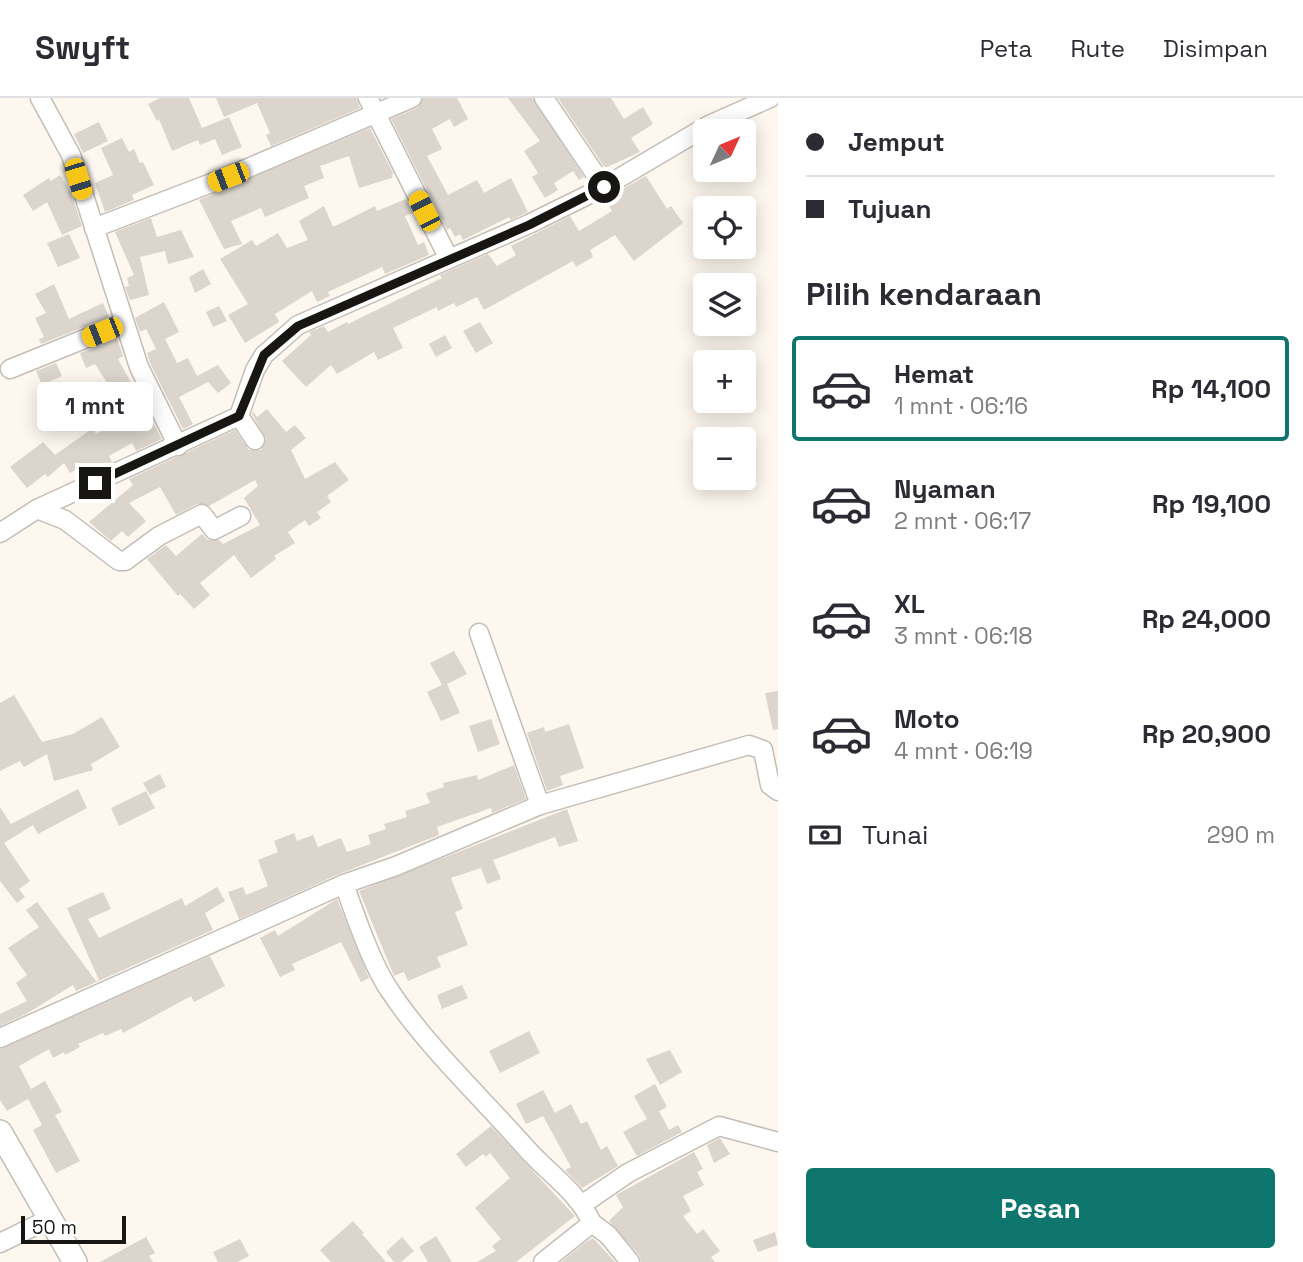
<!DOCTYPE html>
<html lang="id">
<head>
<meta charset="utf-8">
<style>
	body { margin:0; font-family:"Space Grotesk",sans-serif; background:#f7f7f7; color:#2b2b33; height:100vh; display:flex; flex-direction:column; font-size:26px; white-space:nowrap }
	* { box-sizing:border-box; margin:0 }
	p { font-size:23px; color:#7c7c81 }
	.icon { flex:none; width:38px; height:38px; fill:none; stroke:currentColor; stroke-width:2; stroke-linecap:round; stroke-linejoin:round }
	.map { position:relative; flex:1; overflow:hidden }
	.panel { display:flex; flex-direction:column; background:#fff; width:525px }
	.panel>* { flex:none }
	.guide { display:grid; align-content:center; height:154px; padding:0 28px; background:#fff }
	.needle { width:46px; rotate:46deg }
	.buttons { position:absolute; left:693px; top:21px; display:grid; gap:14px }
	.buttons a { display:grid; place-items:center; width:63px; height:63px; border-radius:7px; background:#fff; box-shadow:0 4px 18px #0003; font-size:35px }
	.scale { position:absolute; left:21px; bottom:18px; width:105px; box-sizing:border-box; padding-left:7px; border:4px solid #171613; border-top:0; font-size:19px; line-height:24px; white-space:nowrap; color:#171613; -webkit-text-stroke:5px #fff; paint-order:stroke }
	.end { position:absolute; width:32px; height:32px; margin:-16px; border:9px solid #171613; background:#fff; box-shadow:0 0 0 4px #fff }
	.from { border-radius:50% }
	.bubble { position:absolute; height:49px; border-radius:7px; background:#fff; box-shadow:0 4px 18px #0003; font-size:23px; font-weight:700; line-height:49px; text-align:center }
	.car { position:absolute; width:21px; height:42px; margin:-21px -10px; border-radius:9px; box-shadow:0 0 5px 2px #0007; background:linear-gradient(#f5c518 24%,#345 0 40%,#f5c518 0 76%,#345 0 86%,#f5c518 0) }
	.guide b { display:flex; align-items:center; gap:24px; height:66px; font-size:26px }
	.guide b+b { border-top:2px solid #e1e1e2 }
	.guide i { width:18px; height:18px; background:#2b2b33 }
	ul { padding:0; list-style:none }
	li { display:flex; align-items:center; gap:21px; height:105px; margin:0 14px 10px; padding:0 14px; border:4px solid transparent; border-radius:7px }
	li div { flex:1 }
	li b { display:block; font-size:26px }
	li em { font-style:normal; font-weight:700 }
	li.on { border-color:#0f766e }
	li>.icon { width:63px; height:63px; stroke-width:1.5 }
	h2 { padding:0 28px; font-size:32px; line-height:84px }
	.pay { display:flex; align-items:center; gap:18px; height:77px; padding:0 28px; font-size:26px }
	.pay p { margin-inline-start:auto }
	.button { display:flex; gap:14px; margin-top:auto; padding:14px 28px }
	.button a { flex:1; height:80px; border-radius:7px; background:#0f766e; color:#fff; font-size:28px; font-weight:700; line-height:80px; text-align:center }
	header { display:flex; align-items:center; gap:42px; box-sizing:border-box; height:98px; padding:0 35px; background:#fff; border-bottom:2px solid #e1e1e2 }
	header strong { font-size:33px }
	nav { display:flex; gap:38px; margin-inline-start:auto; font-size:24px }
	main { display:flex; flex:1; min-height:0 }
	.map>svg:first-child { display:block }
	.building { fill:#dbd5cd }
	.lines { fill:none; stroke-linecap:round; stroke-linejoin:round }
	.minor-casing { stroke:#c4beb7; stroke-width:21 }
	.major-casing { stroke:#c4beb7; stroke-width:26 }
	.minor { stroke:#fff; stroke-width:18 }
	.major { stroke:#fff; stroke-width:23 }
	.route { stroke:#171613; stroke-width:9 }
</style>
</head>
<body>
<header>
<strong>Swyft</strong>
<nav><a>Peta</a><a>Rute</a><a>Disimpan</a></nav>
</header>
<main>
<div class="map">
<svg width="778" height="1164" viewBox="0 0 778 1164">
	<rect width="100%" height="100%" fill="#fdf7ef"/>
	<g class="building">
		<polygon points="160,0 189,0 202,30 229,19 242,49 222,57 215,41 200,47 198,42 172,53 159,21 157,23 148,6"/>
		<polygon points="216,0 357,0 360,10 271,48 266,37 270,35 257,5 224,19"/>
		<polygon points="423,0 457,0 468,21 454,29 450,21 432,31 442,51 427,58 448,97 477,82 484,95 511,80 528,114 511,122 509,119 463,142 460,136 455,139 450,130 447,132 391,21 417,10"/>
		<polygon points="508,0 533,0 584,79 579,82 573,73 554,85 558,92 545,100 532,79 538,75 524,53 540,43"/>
		<polygon points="558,0 611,0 624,21 643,9 653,26 631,40 640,54 605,70"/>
		<polygon points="99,24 108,43 83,55 74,36"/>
		<polygon points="370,30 393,75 392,80 359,90 349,58 320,68 324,80 304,88 309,100 265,119 261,110 231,123 242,146 224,151 199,102"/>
		<polygon points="122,40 129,54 134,51 140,65 143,64 154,87 132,97 134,102 105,114 95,85 113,77 101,50"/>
		<polygon points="60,77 71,95 82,128 62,137 47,104 33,113 23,97 49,80 51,83"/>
		<polygon points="646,78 667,111 671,108 683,125 634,163 615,137 590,152 593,159 576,169 573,163 484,212 477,199 456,209 454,205 438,213 437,209 393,230 403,250 378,262 374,254 337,276 331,267 306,289 282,263 311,237 309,234 324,228 328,234 347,224 348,226 442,180 440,177 488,156 497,168 516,157 511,148 570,118 579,133 612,113 605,101"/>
		<polygon points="406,101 413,115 405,118 418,147 424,144 429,157 385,176 382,169 328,194 330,198 317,204 312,193 275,216 279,224 245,245 228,217 248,206 220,161 252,142 256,148 278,135 287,150 308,142 299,123 324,108 333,129 375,108 377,113"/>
		<polygon points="151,120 157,139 181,132 194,159 168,166 165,153 140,159 149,197 130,202 125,189 129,188 127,180 134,177 115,134"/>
		<polygon points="69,136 80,160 58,169 47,145"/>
		<polygon points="203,171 211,186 195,195 189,179"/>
		<polygon points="54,186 69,221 103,205 109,219 41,246 39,241 44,239 35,220 46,215 35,196"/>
		<polygon points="164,204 179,234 165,241 177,265 188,260 197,278 218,267 231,285 218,295 208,284 179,299 193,326 183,331 150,265 147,255 156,251 146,231 140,234 135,220"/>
		<polygon points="219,208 227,223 213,229 206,214"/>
		<polygon points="480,224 493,245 476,255 463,233"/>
		<polygon points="445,237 452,250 436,259 429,246"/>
		<polygon points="117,240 123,258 118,261 162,341 136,353 132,345 109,358 112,364 93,373 88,365 70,375 64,365 48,379 45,376 27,390 10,369 43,344 55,357 93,330 96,336 119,323 113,314 120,311 106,283 95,266 86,270 80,255"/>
		<polygon points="56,265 62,278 42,287 36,273"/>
		<polygon points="267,311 286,334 295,327 306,340 291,352 305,381 335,364 349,382 327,398 331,404 317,414 321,420 309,428 305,422 288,434 295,445 274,458 276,461 251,480 234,457 200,485 210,497 194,511 180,496 178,498 147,461 166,447 176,458 202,436 208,442 219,442 223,446 260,427 244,400 258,388 255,382 209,408 197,406 176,417 160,389 129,405 146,423 128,439 122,433 111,443 89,424 133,387 129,381 235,332 249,352 261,352 266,341 252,316 253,313 257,319"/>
		<polygon points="454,553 467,576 447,586 460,615 441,623 427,594 442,587 430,565"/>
		<polygon points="778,593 778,631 773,632 765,595"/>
		<polygon points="14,597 42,644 73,636 102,619 120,649 91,666 93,672 54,683 47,656 24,669 20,663 0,673 0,605"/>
		<polygon points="491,621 500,646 478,654 469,628"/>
		<polygon points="569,626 584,670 560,678 563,687 547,693 527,635 544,629 545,634"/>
		<polygon points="514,667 526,701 492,715 491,710 437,729 439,737 339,776 239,821 228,794 243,789 246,797 268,788 258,762 278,754 274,743 294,735 297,743 313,737 318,749 341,740 347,754 371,746 368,737 386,731 384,726 407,719 405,713 430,705 426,695 444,689 443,685 477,677 478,682"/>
		<polygon points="160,676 166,689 150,697 143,685"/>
		<polygon points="78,691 87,710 38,736 33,727 4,745 30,783 19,791 25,799 17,805 0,783 0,709 11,726"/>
		<polygon points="146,693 155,710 119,728 111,710"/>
		<polygon points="567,711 578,743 559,749 555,739 493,762 501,781 487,786 481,770 451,780 463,811 455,814 468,847 437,859 441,869 408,883 404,874 394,878 359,793"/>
		<polygon points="217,789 225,803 205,815 213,832 76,893 73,887 26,916 0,928 0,916 27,903 16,885 27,877 8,850 39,829 26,812 37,804 96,883 99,882 67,810 103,794 111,811 88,821 99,840 182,800 185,808"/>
		<polygon points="337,801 369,880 361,884 341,844 292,866 295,872 280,879 260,840 275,832 278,838"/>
		<polygon points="210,858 225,888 194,904 191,898 123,935 121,931 105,938 103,935 78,946 80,949 65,957 64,954 53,960 49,951 19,968 31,991 45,983 62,1014 55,1017 80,1063 56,1075 33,1032 42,1027 28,1001 7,1013 0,1002 0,951"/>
		<polygon points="462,887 468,900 442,911 437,897"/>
		<polygon points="529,933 540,955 500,975 489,953"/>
		<polygon points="670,952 682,974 660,987 646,961"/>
		<polygon points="655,986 667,1009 659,1013 669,1032 678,1027 682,1034 637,1058 623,1034 647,1021 634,998"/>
		<polygon points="543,992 555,1015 571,1006 581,1026 587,1023 601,1052 607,1048 618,1068 582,1090 565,1072 571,1069 543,1018 526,1026 516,1006"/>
		<polygon points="491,1028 575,1118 516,1164 477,1164 496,1153 492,1148 501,1141 475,1110 510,1080 490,1055 486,1059 483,1056 466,1069 456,1056"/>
		<polygon points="720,1040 730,1056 714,1065 707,1047"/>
		<polygon points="694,1054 703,1071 697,1074 704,1087 683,1098 691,1113 683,1118 697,1136 703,1131 720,1153 711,1159 715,1164 641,1164 639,1157 609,1123 623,1109 616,1097"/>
		<polygon points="353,1123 364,1135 362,1136 386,1164 331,1164 320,1152"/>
		<polygon points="775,1134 778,1147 758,1154 753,1142"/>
		<polygon points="436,1138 452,1164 428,1164 419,1149"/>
		<polygon points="146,1139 155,1155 149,1158 153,1164 100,1164"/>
		<polygon points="402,1139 414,1153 401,1164 394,1164 386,1154"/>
		<polygon points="593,1140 615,1164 561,1164 586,1144"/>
		<polygon points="240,1141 249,1158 237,1164 218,1164 213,1154"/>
	</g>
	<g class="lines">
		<defs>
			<g id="minor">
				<polyline points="40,0 71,57 139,269 178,348"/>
				<polyline points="368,0 449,161"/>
				<polyline points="544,0 604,89"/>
				<polyline points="94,130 227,79 412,0"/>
				<polyline points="10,271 124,225"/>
				<polyline points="239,318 255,342"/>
				<polyline points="37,411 65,422 119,463 125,463 159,438 202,416 214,432 241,418"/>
				<polyline points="0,435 37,411 239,318 255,272 264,257 298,227 529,126 604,89 709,27 770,0"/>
				<polyline points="479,535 540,707"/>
				<path d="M 344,786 C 355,817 372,867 390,893 C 428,950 481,999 526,1050 C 548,1075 578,1094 592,1125 L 543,1164"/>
				<polyline points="0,940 344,786 396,768 540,707 749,647 763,652 770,687 778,693"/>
				<polyline points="583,1106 628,1075 719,1028 778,1044"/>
				<polyline points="592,1125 608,1137 630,1164"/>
				<polyline points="0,1145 49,1121"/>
			</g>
			<polyline id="major" points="0,1034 75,1164"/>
		</defs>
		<use href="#minor" class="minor-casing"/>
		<use href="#major" class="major-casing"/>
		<use href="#minor" class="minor"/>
		<use href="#major" class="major"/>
	</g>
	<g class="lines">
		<polyline class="route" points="95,385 239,318 264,257 298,228 529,127 604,89"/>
	</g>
</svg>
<div class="buttons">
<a><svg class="needle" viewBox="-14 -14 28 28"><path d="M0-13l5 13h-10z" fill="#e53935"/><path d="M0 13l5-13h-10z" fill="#7c7c81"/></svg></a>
<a><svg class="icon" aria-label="locate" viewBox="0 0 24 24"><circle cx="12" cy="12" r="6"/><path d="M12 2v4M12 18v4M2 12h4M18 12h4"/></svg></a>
<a><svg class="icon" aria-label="layers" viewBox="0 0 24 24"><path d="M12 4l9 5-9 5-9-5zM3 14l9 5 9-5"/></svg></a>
<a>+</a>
<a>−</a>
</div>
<div class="scale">50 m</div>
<i class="end from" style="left:604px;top:89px"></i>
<i class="end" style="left:95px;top:385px"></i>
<div class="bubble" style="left:37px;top:284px;width:116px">1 mnt</div>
<i class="car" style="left:228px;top:79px;rotate:249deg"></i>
<i class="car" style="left:78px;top:81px;rotate:163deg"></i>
<i class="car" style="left:424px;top:113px;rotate:333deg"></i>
<i class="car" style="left:102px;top:234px;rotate:248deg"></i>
</div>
<section class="panel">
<div class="guide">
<b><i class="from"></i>Jemput</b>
<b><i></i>Tujuan</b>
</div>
<h2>Pilih kendaraan</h2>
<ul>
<li class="on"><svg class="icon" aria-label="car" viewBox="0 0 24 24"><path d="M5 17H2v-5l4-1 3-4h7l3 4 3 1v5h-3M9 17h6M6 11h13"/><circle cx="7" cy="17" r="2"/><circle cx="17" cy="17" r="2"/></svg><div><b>Hemat</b><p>1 mnt · 06:16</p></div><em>Rp 14,100</em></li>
<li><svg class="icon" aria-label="car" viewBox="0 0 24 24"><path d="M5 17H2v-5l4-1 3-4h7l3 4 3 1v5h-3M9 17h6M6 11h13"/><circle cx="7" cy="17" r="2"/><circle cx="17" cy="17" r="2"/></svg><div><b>Nyaman</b><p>2 mnt · 06:17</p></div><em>Rp 19,100</em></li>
<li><svg class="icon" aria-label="car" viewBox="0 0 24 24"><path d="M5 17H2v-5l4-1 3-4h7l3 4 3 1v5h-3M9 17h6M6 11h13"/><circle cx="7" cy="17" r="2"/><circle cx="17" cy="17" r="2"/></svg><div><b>XL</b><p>3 mnt · 06:18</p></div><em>Rp 24,000</em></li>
<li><svg class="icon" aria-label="car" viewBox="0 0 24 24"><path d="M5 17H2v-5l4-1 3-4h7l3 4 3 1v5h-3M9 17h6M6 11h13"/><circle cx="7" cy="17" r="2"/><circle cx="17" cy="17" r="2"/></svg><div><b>Moto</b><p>4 mnt · 06:19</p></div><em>Rp 20,900</em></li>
</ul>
<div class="pay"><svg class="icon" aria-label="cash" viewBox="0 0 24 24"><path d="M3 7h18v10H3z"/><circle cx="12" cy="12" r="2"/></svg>Tunai<p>290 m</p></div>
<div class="button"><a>Pesan</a></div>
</section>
</main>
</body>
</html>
